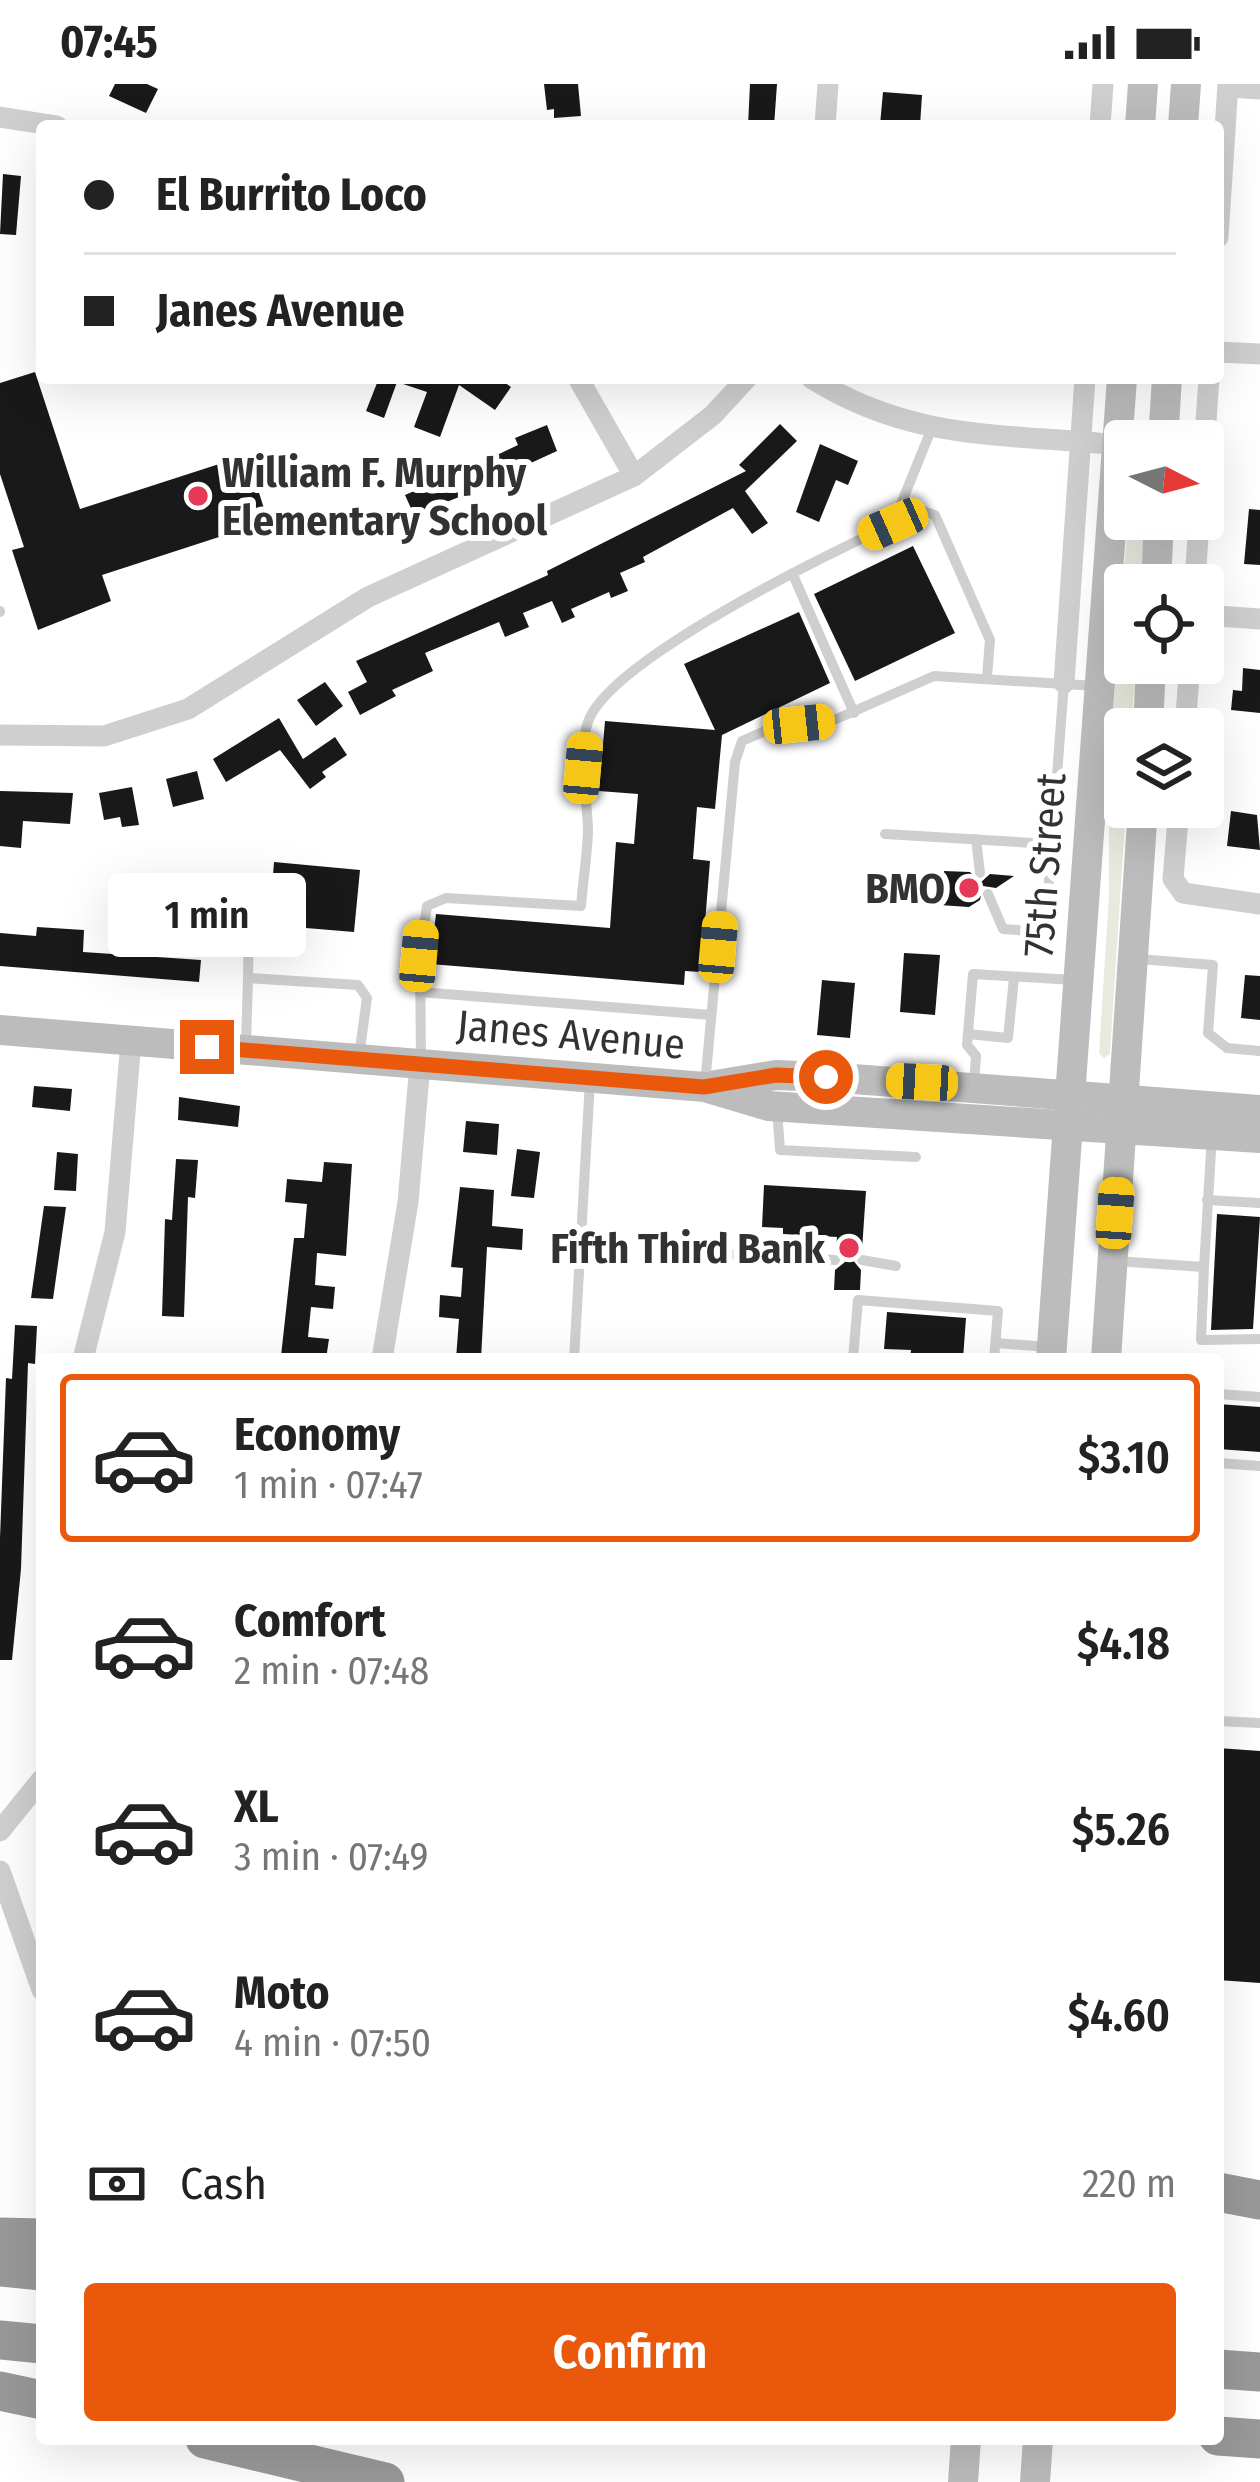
<!DOCTYPE html>
<html lang="en">
<head>
<meta charset="utf-8">
<style>
	body { margin:0; font-family:"Fira Sans Condensed",sans-serif; background:#f6f6f6; color:#222; height:100vh; display:flex; flex-direction:column; font-size:45px; white-space:nowrap }
	* { box-sizing:border-box; margin:0 }
	p { font-size:39px; color:#767676 }
	.icon { flex:none; width:66px; height:66px; fill:none; stroke:currentColor; stroke-width:2; stroke-linecap:round; stroke-linejoin:round }
	.map { position:relative; flex:1; overflow:hidden }
	.sheet { position:absolute; left:36px; top:1269px; width:1188px; height:1092px; display:flex; flex-direction:column; background:#fff; border-radius:12px; box-shadow:0 12px 48px #0002 }
	.sheet>* { flex:none }
	.banner { position:absolute; left:36px; top:36px; width:1188px; height:264px; border-radius:12px; box-shadow:0 12px 48px #0002; display:grid; align-content:center; height:264px; padding:0 48px; background:#fff }
	.needle { width:78px; rotate:96deg }
	.fabs { position:absolute; left:1104px; top:336px; display:grid; gap:24px }
	.fabs a { display:grid; place-items:center; width:120px; height:120px; border-radius:12px; background:#fff; box-shadow:0 12px 48px #0002; font-size:60px }
	.end { position:absolute; width:54px; height:54px; margin:-27px; border:15px solid #ea580c; background:#fff; box-shadow:0 0 0 6px #fff }
	.from { border-radius:50% }
	.bubble { position:absolute; height:84px; border-radius:12px; background:#fff; box-shadow:0 12px 48px #0002; font-size:39px; font-weight:600; line-height:84px; text-align:center }
	.car { position:absolute; width:36px; height:72px; margin:-36px -18px; border-radius:15px; box-shadow:0 0 9px 3px #0007; background:linear-gradient(#f5c518 24%,#345 0 40%,#f5c518 0 76%,#345 0 86%,#f5c518 0) }
	.banner b { display:flex; align-items:center; gap:42px; height:114px; font-size:45px }
	.banner b+b { border-top:3px solid #e0e0e0 }
	.banner i { width:30px; height:30px; background:#222 }
	ul { padding:21px 0 0; list-style:none }
	li { display:flex; align-items:center; gap:36px; height:168px; margin:0 24px 18px; padding:0 24px; border:6px solid transparent; border-radius:12px }
	li div { flex:1 }
	li b { display:block; font-size:45px }
	li em { font-style:normal; font-weight:600 }
	li.on { border-color:#ea580c }
	li>.icon { width:108px; height:108px; stroke-width:1.5 }
	.pay { display:flex; align-items:center; gap:30px; height:132px; padding:0 48px; font-size:45px }
	.pay p { margin-inline-start:auto }
	.button { display:flex; gap:24px; margin-top:auto; padding:24px 48px }
	.button a { flex:1; height:138px; border-radius:12px; background:#ea580c; color:#fff; font-size:48px; font-weight:600; line-height:138px; text-align:center }
	.status { display:flex; justify-content:space-between; align-items:center; height:84px; padding:0 60px; background:#fff; direction:ltr }
	.status svg { height:33px; fill:currentColor }
	.map>svg:first-child { display:block }
	.green { fill:#e7ebde }
	.building { fill:#191919 }
	.lines { fill:none; stroke-linecap:round; stroke-linejoin:round }
	.lane { stroke:#cfcfcf; stroke-width:10 }
	.street { stroke:#cfcfcf; stroke-width:21 }
	.secondary { stroke:#bcbcbc; stroke-width:30 }
	.highway { stroke:#999; stroke-width:39 }
	.route { stroke:#ea580c; stroke-width:15 }
	.poi-dot { fill:#e63857; stroke:#fff; stroke-width:4.5 }
	.labels { text-anchor:middle; stroke-width:12; stroke-linejoin:round; paint-order:stroke }
	.poi-label { font-size:42px; font-weight:bold; fill:#323232; stroke:#fff; text-anchor:end }
	.street-label { font-size:42px; fill:#323232; stroke:#fff }
</style>
</head>
<body>
<div class="status"><b>07:45</b><svg viewBox="0 0 49 12"><path d="M0 12V9h3v3zM5 12V6h3v6zM10 12V3h3v9zM15 12V0h3v12zM26 1h20v11H26zM47 4h2v5h-2z"/></svg></div>
<div class="map">
<svg width="1260" height="2398" viewBox="0 0 1260 2398">
	<rect width="100%" height="100%" fill="#fff"/>
	<polygon class="green" points="1128,435 1145,435 1141,501 1125,501 1125,579 1136,579 1131,645 1125,645 1126,723 1110,970 1104,974 1099,969 1109,811 1109,681"/>
	<g class="building">
		<polygon points="115,0 147,0 158,5 146,29 109,12"/>
		<polygon points="544,0 578,0 581,32 554,34 554,25 547,26"/>
		<polygon points="750,0 777,0 774,42 748,42"/>
		<polygon points="883,8 922,11 920,42 880,41"/>
		<polygon points="3,90 21,92 16,151 0,150"/>
		<polygon points="35,288 80,425 247,371 268,437 102,491 111,517 38,546 12,466 24,463 0,390 0,299"/>
		<polygon points="379,294 498,294 511,303 495,326 459,301 440,353 414,343 427,308 397,298 384,334 366,327"/>
		<polygon points="780,340 797,357 745,407 768,439 752,450 733,424 643,473 645,478 620,489 628,507 611,514 609,508 571,525 575,533 562,539 552,517 523,529 529,543 505,553 499,538 425,569 433,587 392,606 396,612 360,631 348,608 367,598 356,577 548,491 547,487 746,387 739,381"/>
		<polygon points="547,341 557,367 507,390 497,371 518,361 515,354"/>
		<polygon points="820,360 858,377 848,401 836,396 819,438 796,428"/>
		<polygon points="458,382 469,409 414,431 405,411 428,401 426,395"/>
		<polygon points="1249,425 1260,426 1260,481 1244,480"/>
		<polygon points="913,462 955,549 855,597 814,510"/>
		<polygon points="799,528 830,599 722,651 715,725 697,723 693,775 710,777 701,888 685,887 684,901 430,880 436,830 610,844 616,758 634,760 638,710 599,707 605,637 715,646 684,580"/>
		<polygon points="1243,584 1260,586 1260,629 1231,626 1233,606 1242,607"/>
		<polygon points="325,598 343,622 316,642 297,616"/>
		<polygon points="279,634 303,675 335,653 347,671 322,688 326,693 310,705 280,666 226,698 213,675"/>
		<polygon points="197,687 204,715 173,723 166,695"/>
		<polygon points="132,703 139,741 122,743 120,733 104,736 99,709"/>
		<polygon points="0,707 73,709 70,740 23,737 21,764 0,762"/>
		<polygon points="1231,727 1257,731 1260,766 1227,762"/>
		<polygon points="274,778 360,786 354,848 294,843 293,864 274,862 275,844 269,843"/>
		<polygon points="944,787 970,788 980,799 990,790 1014,792 996,804 983,802 980,816 969,823 939,821"/>
		<polygon points="37,843 84,846 83,868 201,876 199,898 0,882 0,849 36,852"/>
		<polygon points="904,869 940,871 935,931 900,928"/>
		<polygon points="1245,891 1260,892 1260,936 1241,934"/>
		<polygon points="822,896 855,899 850,954 817,951"/>
		<polygon points="34,1002 72,1005 70,1027 32,1023"/>
		<polygon points="179,1013 240,1022 238,1043 178,1036"/>
		<polygon points="466,1037 499,1040 497,1071 463,1068"/>
		<polygon points="517,1065 540,1068 534,1114 511,1112"/>
		<polygon points="57,1068 78,1070 76,1107 54,1106"/>
		<polygon points="176,1075 198,1076 195,1114 188,1113 184,1233 162,1232 165,1135 172,1136"/>
		<polygon points="324,1078 352,1080 346,1172 317,1169 315,1201 335,1203 333,1225 311,1223 308,1253 329,1255 326,1275 281,1272 294,1154 304,1154 307,1120 285,1118 287,1095 322,1098"/>
		<polygon points="764,1101 866,1107 862,1166 852,1175 861,1186 860,1206 834,1206 835,1186 845,1178 836,1166 837,1153 783,1150 783,1144 762,1143"/>
		<polygon points="460,1103 494,1106 492,1142 523,1145 522,1166 487,1163 481,1275 456,1275 459,1235 439,1233 440,1211 461,1213 463,1184 451,1183"/>
		<polygon points="44,1122 66,1123 53,1215 31,1214"/>
		<polygon points="1217,1130 1260,1133 1253,1245 1211,1246"/>
		<polygon points="887,1228 966,1234 963,1275 910,1275 911,1266 884,1265"/>
		<polygon points="15,1241 37,1242 35,1280 28,1279 21,1485 12,1576 0,1576 0,1454 6,1294 12,1295"/>
		<polygon points="1218,1320 1260,1323 1260,1368 1218,1365"/>
		<polygon points="1218,1664 1260,1667 1260,1899 1218,1896"/>
	</g>
	<g class="lines">
		<g class="lane">
			<polyline points="901,420 935,431 990,556 987,593"/>
			<polyline points="793,491 854,629"/>
			<polyline points="0,527 0,528"/>
			<polyline points="885,750 1050,760"/>
			<polyline points="976,755 980,789"/>
			<polyline points="988,810 1003,845 1045,848 1064,599"/>
			<polyline points="1139,875 1213,881 1208,949 1227,964 1260,967"/>
			<polyline points="248,894 249,838"/>
			<polyline points="420,908 711,931"/>
			<polyline points="968,950 1008,954 1014,894"/>
			<polyline points="246,961 248,894 358,901 367,914 359,972"/>
			<path d="M 421,977 L 420,871 L 427,822 L 446,814 L 581,822 C 583,797 587,772 588,748 C 588,712 576,674 588,638 C 609,576 830,469 893,440 L 931,346"/>
			<polyline points="705,1000 735,678 742,657 772,644 834,636 934,592 1096,602"/>
			<polyline points="974,1000 976,972 967,961 973,890 1074,896"/>
			<polyline points="777,1025 780,1066 916,1073"/>
			<polyline points="1207,1116 1260,1119"/>
			<polyline points="729,1170 835,1176"/>
			<polyline points="862,1176 896,1182"/>
			<polyline points="1115,1177 1204,1183 1212,1051"/>
			<polyline points="1204,1183 1201,1256 1260,1255"/>
			<polyline points="996,1259 1049,1263"/>
			<polyline points="574,1275 590,997"/>
			<polyline points="853,1275 858,1216 998,1227 994,1275"/>
			<polyline points="1218,1310 1260,1313"/>
			<polyline points="1218,1379 1260,1382"/>
			<polyline points="1218,1637 1260,1639"/>
		</g>
		<g class="street">
			<polyline points="1228,3 1260,5"/>
			<polyline points="0,33 57,42"/>
			<polyline points="825,42 828,0"/>
			<polyline points="1100,42 1103,0"/>
			<polyline points="1218,153 1228,0"/>
			<polyline points="1218,268 1260,270"/>
			<polyline points="578,294 634,392"/>
			<path d="M 811,294 C 913,358 1003,349 1118,361"/>
			<polyline points="1203,381 1209,294"/>
			<polyline points="1195,501 1199,435"/>
			<polyline points="1203,531 1260,535"/>
			<polyline points="1064,599 1085,294"/>
			<polyline points="1185,645 1190,579"/>
			<polyline points="0,651 104,652 188,625 368,513 634,392 713,331 747,294"/>
			<polyline points="1179,723 1173,795 1183,809 1260,820"/>
			<polyline points="83,1275 115,1148 131,957"/>
			<polyline points="382,1275 408,1118 420,980"/>
			<polyline points="0,1747 42,1695"/>
			<polyline points="0,1787 42,1906"/>
		</g>
		<g class="secondary">
			<polyline points="1140,42 1143,0"/>
			<polyline points="1183,42 1186,0"/>
			<polyline points="1163,357 1167,294"/>
			<polyline points="1156,501 1159,435"/>
			<polyline points="1148,645 1151,579"/>
			<polyline points="0,946 705,1003 769,1022 1260,1054"/>
			<polyline points="716,1001 776,991 827,993 1260,1026"/>
			<polyline points="1051,1275 1122,294"/>
			<polyline points="1106,1275 1143,723"/>
			<polyline points="963,2398 966,2355"/>
			<polyline points="1035,2398 1038,2355"/>
		</g>
		<g class="highway">
			<polyline points="1218,2108 1260,2116"/>
			<polyline points="0,2153 42,2154"/>
			<polyline points="0,2183 42,2187"/>
			<polyline points="0,2256 42,2260"/>
			<polyline points="1218,2285 1260,2288"/>
			<polyline points="0,2307 42,2316"/>
			<polyline points="1218,2352 1260,2355"/>
			<polyline points="205,2355 385,2398"/>
		</g>
	</g>
	<g class="lines">
		<polyline class="route" points="207,963 704,1003 776,991 826,993"/>
	</g>
	<g class="poi-dot">
		<circle cx="198" cy="412" r="12"/>
		<circle cx="969" cy="804" r="12"/>
		<circle cx="849" cy="1164" r="12"/>
	</g>
	<g class="labels">
		<g class="poi-label">
			<text x="222" y="403" text-anchor="start">William F. Murphy<tspan x="222" dy="48">Elementary School</tspan></text>
			<text x="945" y="819">BMO</text>
			<text x="825" y="1179">Fifth Third Bank</text>
		</g>
		<g class="street-label">
			<text transform="translate(1044 781) rotate(-86)" y="15">75th Street</text>
			<text transform="translate(571 950) rotate(5)" y="15">Janes Avenue</text>
		</g>
	</g>
</svg>
<div class="fabs">
<a><svg class="needle" viewBox="-14 -14 28 28"><path d="M0-13l5 13h-10z" fill="#e53935"/><path d="M0 13l5-13h-10z" fill="#767676"/></svg></a>
<a><svg class="icon" aria-label="locate" viewBox="0 0 24 24"><circle cx="12" cy="12" r="6"/><path d="M12 2v4M12 18v4M2 12h4M18 12h4"/></svg></a>
<a><svg class="icon" aria-label="layers" viewBox="0 0 24 24"><path d="M12 4l9 5-9 5-9-5zM3 14l9 5 9-5"/></svg></a>
</div>
<i class="end from" style="left:826px;top:993px"></i>
<i class="end" style="left:207px;top:963px"></i>
<div class="bubble" style="left:108px;top:789px;width:198px">1 min</div>
<i class="car" style="left:893px;top:440px;rotate:246deg"></i>
<i class="car" style="left:799px;top:640px;rotate:84deg"></i>
<i class="car" style="left:583px;top:684px;rotate:5deg"></i>
<i class="car" style="left:718px;top:863px;rotate:5deg"></i>
<i class="car" style="left:419px;top:872px;rotate:5deg"></i>
<i class="car" style="left:922px;top:998px;rotate:273deg"></i>
<i class="car" style="left:1115px;top:1129px;rotate:4deg"></i>
<div class="banner">
<b><i class="from"></i>El Burrito Loco</b>
<b><i></i>Janes Avenue</b>
</div>
<section class="sheet">
<ul>
<li class="on"><svg class="icon" aria-label="car" viewBox="0 0 24 24"><path d="M5 17H2v-5l4-1 3-4h7l3 4 3 1v5h-3M9 17h6M6 11h13"/><circle cx="7" cy="17" r="2"/><circle cx="17" cy="17" r="2"/></svg><div><b>Economy</b><p>1 min · 07:47</p></div><em>$3.10</em></li>
<li><svg class="icon" aria-label="car" viewBox="0 0 24 24"><path d="M5 17H2v-5l4-1 3-4h7l3 4 3 1v5h-3M9 17h6M6 11h13"/><circle cx="7" cy="17" r="2"/><circle cx="17" cy="17" r="2"/></svg><div><b>Comfort</b><p>2 min · 07:48</p></div><em>$4.18</em></li>
<li><svg class="icon" aria-label="car" viewBox="0 0 24 24"><path d="M5 17H2v-5l4-1 3-4h7l3 4 3 1v5h-3M9 17h6M6 11h13"/><circle cx="7" cy="17" r="2"/><circle cx="17" cy="17" r="2"/></svg><div><b>XL</b><p>3 min · 07:49</p></div><em>$5.26</em></li>
<li><svg class="icon" aria-label="car" viewBox="0 0 24 24"><path d="M5 17H2v-5l4-1 3-4h7l3 4 3 1v5h-3M9 17h6M6 11h13"/><circle cx="7" cy="17" r="2"/><circle cx="17" cy="17" r="2"/></svg><div><b>Moto</b><p>4 min · 07:50</p></div><em>$4.60</em></li>
</ul>
<div class="pay"><svg class="icon" aria-label="cash" viewBox="0 0 24 24"><path d="M3 7h18v10H3z"/><circle cx="12" cy="12" r="2"/></svg>Cash<p>220 m</p></div>
<div class="button"><a>Confirm</a></div>
</section>
</div>
</body>
</html>
